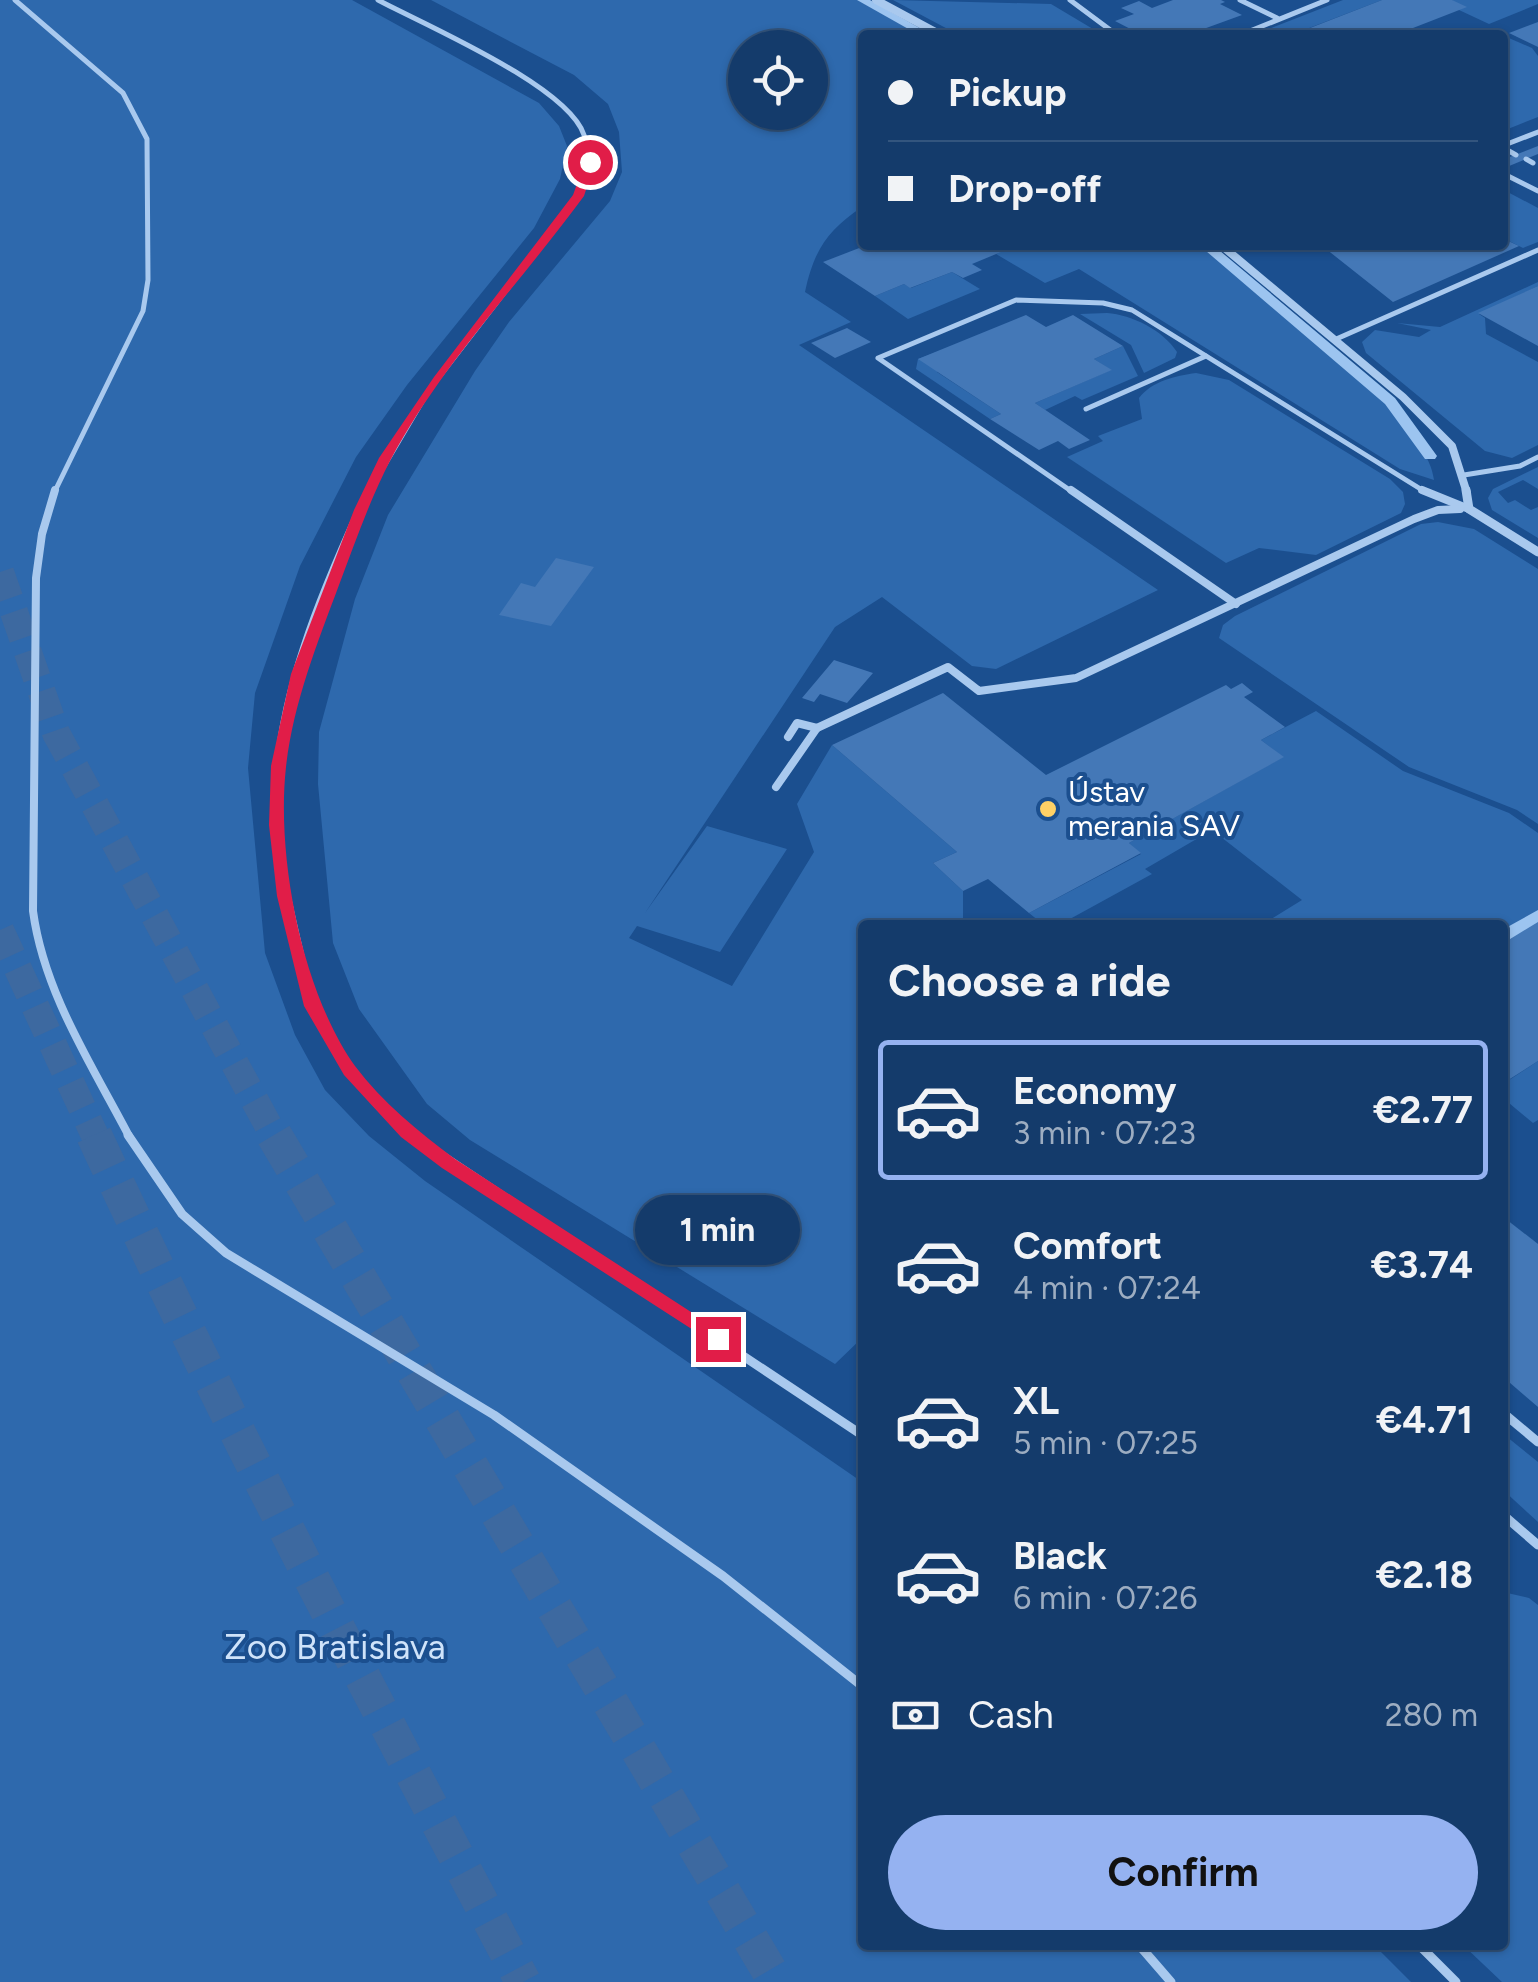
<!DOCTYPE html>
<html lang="en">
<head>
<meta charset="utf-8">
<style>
	body { margin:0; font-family:Figtree,sans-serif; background:#214673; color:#f1f3f6; height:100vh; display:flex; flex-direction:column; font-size:38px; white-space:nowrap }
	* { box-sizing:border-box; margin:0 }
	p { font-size:32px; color:#9dadc1 }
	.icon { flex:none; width:55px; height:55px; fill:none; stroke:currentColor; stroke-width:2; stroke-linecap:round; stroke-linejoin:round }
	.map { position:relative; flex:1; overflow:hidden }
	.sheet { position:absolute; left:858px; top:920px; width:650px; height:1030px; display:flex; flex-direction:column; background:#143b6b; border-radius:10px; box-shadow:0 2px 8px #0004,0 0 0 2px #33557e }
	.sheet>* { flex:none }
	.hud { position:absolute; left:858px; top:30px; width:650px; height:220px; border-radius:10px; box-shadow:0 2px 8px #0004,0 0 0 2px #33557e; display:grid; align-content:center; height:220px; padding:0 30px; background:#143b6b }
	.fabs { position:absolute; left:728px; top:30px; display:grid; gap:20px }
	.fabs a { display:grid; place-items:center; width:100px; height:100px; border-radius:50%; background:#143b6b; box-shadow:0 2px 8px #0004,0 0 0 2px #33557e; font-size:50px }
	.end { position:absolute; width:45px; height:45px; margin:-22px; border:12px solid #e11d48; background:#fff; box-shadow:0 0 0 5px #fff }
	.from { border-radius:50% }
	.bubble { position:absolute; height:70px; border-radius:35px; background:#143b6b; box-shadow:0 2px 8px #0004,0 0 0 2px #33557e; font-size:32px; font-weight:700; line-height:70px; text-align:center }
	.hud b { display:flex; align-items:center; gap:35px; height:95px; font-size:38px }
	.hud b+b { border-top:2px solid #33557e }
	.hud i { width:25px; height:25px; background:#f1f3f6 }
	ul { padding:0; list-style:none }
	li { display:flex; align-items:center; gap:30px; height:140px; margin:0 20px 15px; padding:0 10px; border:5px solid transparent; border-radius:10px }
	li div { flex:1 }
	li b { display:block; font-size:38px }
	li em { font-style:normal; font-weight:700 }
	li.on { border-color:#95b2f1 }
	li>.icon { width:90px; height:90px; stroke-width:1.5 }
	h2 { padding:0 30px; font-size:45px; line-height:120px }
	.pay { display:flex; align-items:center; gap:25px; height:110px; padding:0 30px; font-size:38px }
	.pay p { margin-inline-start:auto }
	.cta { display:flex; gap:20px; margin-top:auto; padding:20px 30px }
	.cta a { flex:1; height:115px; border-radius:60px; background:#95b2f1; color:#111; font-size:40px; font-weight:700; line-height:115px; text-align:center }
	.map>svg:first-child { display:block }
	.green { fill:#2e69ad; fill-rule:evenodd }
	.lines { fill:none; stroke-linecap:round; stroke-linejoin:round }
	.stream { fill:#9cc4f0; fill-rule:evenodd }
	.building { fill:#4478b7 }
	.highway-tunnel-far1 { stroke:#3d69a0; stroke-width:28; stroke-dasharray:28 14; stroke-linecap:butt }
	.highway-tunnel { stroke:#3d69a0; stroke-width:36; stroke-dasharray:36 19; stroke-linecap:butt }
	.lane-far2 { stroke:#a9c9ee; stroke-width:5 }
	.lane-far1 { stroke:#a9c9ee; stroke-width:8 }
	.lane { stroke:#a9c9ee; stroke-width:9 }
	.street-far1 { stroke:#a9c9ee; stroke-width:8 }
	.street { stroke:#a9c9ee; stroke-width:9 }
	.route { fill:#e11d48 }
	.poi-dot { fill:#ffd166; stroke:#1b4f8f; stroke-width:4 }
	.labels { text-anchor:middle; stroke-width:8; stroke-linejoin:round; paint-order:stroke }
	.poi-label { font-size:30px; fill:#fff; stroke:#1b4f8f; text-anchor:start }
	.near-park-label { font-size:35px; fill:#cfe3fa; stroke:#1b4f8f }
</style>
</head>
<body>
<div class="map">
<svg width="1538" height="1982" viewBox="0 0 1538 1982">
	<rect width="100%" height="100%" fill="#1b4f8f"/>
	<g class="green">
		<polygon points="0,0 352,0 539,103 559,126 567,146 560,179 534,228 407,385 356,457 300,566 255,693 248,768 265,953 295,1035 325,1090 369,1136 425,1181 862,1482 862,1945 1374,1945 1411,1982 0,1982"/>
		<path d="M 431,0 L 859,0 L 925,35 L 862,35 L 862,207 C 827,231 814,250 805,292 L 851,322 L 799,345 L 1158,590 L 996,669 L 972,666 L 882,597 L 835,627 L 645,913 L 707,826 L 787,849 L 720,952 L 637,926 L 629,938 L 732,986 L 814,852 L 797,804 L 832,745 L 957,852 L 933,863 L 963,891 L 963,922 L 862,925 L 862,1338 L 835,1364 L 470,1140 L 427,1104 L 359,1009 L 333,943 L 318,784 L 319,732 L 355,599 L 388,515 L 475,371 L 509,322 L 610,201 L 622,172 L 619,132 L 608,104 L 574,75 ZM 745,48 L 810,48 L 810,112 L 745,112 Z"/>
		<polygon points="893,0 1051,4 1103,35 959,35"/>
		<polygon points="1343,0 1382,0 1291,35 1253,35"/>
		<polygon points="1452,0 1538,0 1538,4 1489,24 1459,10"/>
		<polygon points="1502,35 1532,48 1538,56 1538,117 1503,131"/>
		<polygon points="1502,189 1538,208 1538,242 1523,248 1503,238"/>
		<path d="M 1005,245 L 1202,245 C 1254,289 1429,417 1434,480 L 1400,469 L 1079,269 L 1045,283 L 996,254 L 1000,252 L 996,249 Z"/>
		<polygon points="952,272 980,289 908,319 875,296 904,284 911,288"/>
		<polygon points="1538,282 1538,286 1479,314 1485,318 1486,334 1538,362 1538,445 1512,458 1485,451 1366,353 1362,342 1375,330 1419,337 1431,330 1397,323 1440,327"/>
		<path d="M 1107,313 C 1132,315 1163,330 1177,352 L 1175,358 L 1144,373 L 1131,345 L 1080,314 Z"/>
		<polygon points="1123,346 1138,376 1082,400 1075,396 1045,410 1035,403 1111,370 1094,359"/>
		<polygon points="950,347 937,372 1001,414 990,419 916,369 918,359"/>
		<path d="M 1196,373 L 1229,380 L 1390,479 L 1403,492 L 1405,504 L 1401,513 L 1316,555 L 1259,548 L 1226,563 L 1067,457 L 1103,441 L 1098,436 L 1142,419 L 1139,398 C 1152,381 1175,376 1196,373 Z"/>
		<polygon points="1538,467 1538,489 1523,480 1498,492 1508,503 1515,500 1531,510 1538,507 1538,538 1492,510 1488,498 1493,489"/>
		<polygon points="1438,522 1474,529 1538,569 1538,824 1517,810 1409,767 1219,638 1223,625 1235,616 1421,524"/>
		<polygon points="1316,711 1403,771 1509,813 1538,833 1538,922 1503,944 1502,925 1273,925 1268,921 1302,900 1212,830 1145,869 1152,874 1059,925 1044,925 1029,913 1141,854 1129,843 1283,757 1261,740"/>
		<polygon points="1538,1061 1538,1120 1533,1123 1503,1098 1503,1084"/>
		<polygon points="1502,1433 1538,1462 1538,1522 1503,1490"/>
		<polygon points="1503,1592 1529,1598 1538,1605 1538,1982 1502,1982 1463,1945 1502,1945"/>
	</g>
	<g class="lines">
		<g class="stream">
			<polygon points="857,0 870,0 932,35 919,35"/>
			<polygon points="1199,245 1213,245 1395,398 1437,456 1435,459 1425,459 1385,404"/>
			<polygon points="1538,910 1538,924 1502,944 1502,930"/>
		</g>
	</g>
	<g class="building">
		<polygon points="1173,0 1221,0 1225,2 1220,4 1242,15 1187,35 1142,35 1115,21 1134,14 1121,8 1139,1 1152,8"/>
		<polygon points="1382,0 1452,0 1467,7 1395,35 1292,35"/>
		<polygon points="1538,22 1538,47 1509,33"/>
		<polygon points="1538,146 1538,154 1502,169 1502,160"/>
		<polygon points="1502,238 1519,246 1393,302 1321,245 1502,245"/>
		<polygon points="867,245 1004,245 996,249 1001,252 972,264 982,270 963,278 952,272 910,288 904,284 875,296 823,262"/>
		<polygon points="1538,286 1538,346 1478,313"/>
		<polygon points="1026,315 1046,327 1073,315 1123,346 1094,359 1112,370 1035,403 1090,440 1069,449 1058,441 1039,450 990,419 1001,414 918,359"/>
		<polygon points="847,328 871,342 835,358 811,343"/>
		<polygon points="556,558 594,567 551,626 499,615 521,583 535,587"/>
		<polygon points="834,660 873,673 847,703 820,694 814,702 802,698"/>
		<polygon points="1242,683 1253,692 1244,697 1285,727 1261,740 1284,757 1129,843 1141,853 1029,913 988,879 963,891 933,863 957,852 832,745 943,693 1046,775 1226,685 1231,689"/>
		<polygon points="1538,922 1538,1061 1502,1084 1502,944"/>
		<polygon points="1502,1216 1538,1244 1538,1407 1502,1376"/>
	</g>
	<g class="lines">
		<g class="highway-tunnel-far1">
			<polyline points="0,572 56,733 275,1138"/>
			<polyline points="0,930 96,1138"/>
		</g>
		<g class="highway-tunnel">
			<path d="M 94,1135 C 227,1422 375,1703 523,1982"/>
			<polyline points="274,1135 776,1982"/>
		</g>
		<g class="lane-far2">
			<polyline points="15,0 123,93 147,139 148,280 143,311 54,493"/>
			<polyline points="1070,0 1117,35"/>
			<polyline points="1240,0 1277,18"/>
			<polyline points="1240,35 1327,0"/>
			<polyline points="1502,146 1538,132"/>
			<polyline points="1502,147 1516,155"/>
			<polyline points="1526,159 1533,163"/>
			<polyline points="1502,173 1538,191"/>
			<polyline points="1334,340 1538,250"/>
			<polyline points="1086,409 1206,356"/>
			<polyline points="1464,475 1520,466 1538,457"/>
			<path d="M 368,493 L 429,390 L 579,196 C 584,176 591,155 584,135 C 568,86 425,25 378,0"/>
			<polyline points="1074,493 878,358 1016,300 1103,303 1132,310 1427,493"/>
		</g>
		<g class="lane-far1">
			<path d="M 55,490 L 42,534 L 36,578 L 33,911 C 44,993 92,1065 130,1138"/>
			<path d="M 369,490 C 323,588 274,702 276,811 C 277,860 289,907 300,954 C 304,972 306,990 312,1006 C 329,1048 377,1113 415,1138"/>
			<polyline points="1071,490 1236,604"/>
			<polyline points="1422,490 1469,509"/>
			<polyline points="788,737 797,723 817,728"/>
			<polyline points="776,787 817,728 948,667 979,691 1076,678 1414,519 1438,510 1460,509"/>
		</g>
		<g class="lane">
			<polyline points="128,1135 182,1214 226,1253 494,1415 723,1576 862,1686"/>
			<polyline points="411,1135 862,1435"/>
			<polyline points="1502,1412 1538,1442"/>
			<polyline points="1502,1514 1538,1545"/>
			<polyline points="1139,1945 1171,1982"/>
			<polyline points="1419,1945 1456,1982"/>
		</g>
		<g class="street-far1">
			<polyline points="876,0 941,35"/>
			<polyline points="1221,245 1403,397 1452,446 1467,493"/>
		</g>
		<polyline class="street" points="1466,490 1469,509 1538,552"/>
	</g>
	<path class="route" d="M 586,159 L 595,162 L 584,196 C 521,282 442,364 391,459 C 370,499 355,543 339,585 C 317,644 293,704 286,767 C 276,857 302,992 355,1066 C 382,1102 419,1132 455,1159 L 725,1334 L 725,1344 L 718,1346 L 442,1168 L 401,1137 L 344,1075 L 304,1006 L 277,896 L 269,825 L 271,766 L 291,674 L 354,510 L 379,458 L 434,377 L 573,195 Z"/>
	<circle class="poi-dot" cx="1048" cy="809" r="10"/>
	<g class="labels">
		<g class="poi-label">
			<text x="1068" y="802">Ústav<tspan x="1068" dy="34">merania SAV</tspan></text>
		</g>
		<g class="near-park-label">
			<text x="335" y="1659">Zoo Bratislava</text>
		</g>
	</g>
</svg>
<div class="fabs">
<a><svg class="icon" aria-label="locate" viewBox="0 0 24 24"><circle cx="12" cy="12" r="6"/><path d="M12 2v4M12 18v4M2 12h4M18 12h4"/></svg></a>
</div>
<i class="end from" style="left:590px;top:162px"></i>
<i class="end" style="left:718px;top:1339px"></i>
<div class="bubble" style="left:635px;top:1195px;width:165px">1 min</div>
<div class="hud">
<b><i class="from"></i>Pickup</b>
<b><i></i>Drop-off</b>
</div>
<section class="sheet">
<h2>Choose a ride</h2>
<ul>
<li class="on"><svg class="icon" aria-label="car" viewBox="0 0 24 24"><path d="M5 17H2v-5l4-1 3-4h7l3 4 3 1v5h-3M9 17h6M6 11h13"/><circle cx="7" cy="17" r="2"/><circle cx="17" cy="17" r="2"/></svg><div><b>Economy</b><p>3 min · 07:23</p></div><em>€2.77</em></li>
<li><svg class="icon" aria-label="car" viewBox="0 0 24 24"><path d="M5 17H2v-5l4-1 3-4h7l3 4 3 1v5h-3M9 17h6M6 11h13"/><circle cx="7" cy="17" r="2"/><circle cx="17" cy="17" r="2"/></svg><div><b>Comfort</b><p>4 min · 07:24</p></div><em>€3.74</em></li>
<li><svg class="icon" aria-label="car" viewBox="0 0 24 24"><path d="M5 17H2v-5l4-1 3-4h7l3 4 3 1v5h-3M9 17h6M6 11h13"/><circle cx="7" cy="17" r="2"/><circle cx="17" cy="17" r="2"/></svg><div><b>XL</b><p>5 min · 07:25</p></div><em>€4.71</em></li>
<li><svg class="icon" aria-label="car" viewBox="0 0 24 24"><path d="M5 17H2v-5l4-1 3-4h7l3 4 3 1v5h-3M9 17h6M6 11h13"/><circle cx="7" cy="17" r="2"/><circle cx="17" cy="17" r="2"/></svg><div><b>Black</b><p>6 min · 07:26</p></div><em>€2.18</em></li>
</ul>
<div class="pay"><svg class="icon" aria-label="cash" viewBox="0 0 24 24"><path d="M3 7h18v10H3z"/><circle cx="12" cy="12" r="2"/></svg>Cash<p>280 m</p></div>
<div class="cta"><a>Confirm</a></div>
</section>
</div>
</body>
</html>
